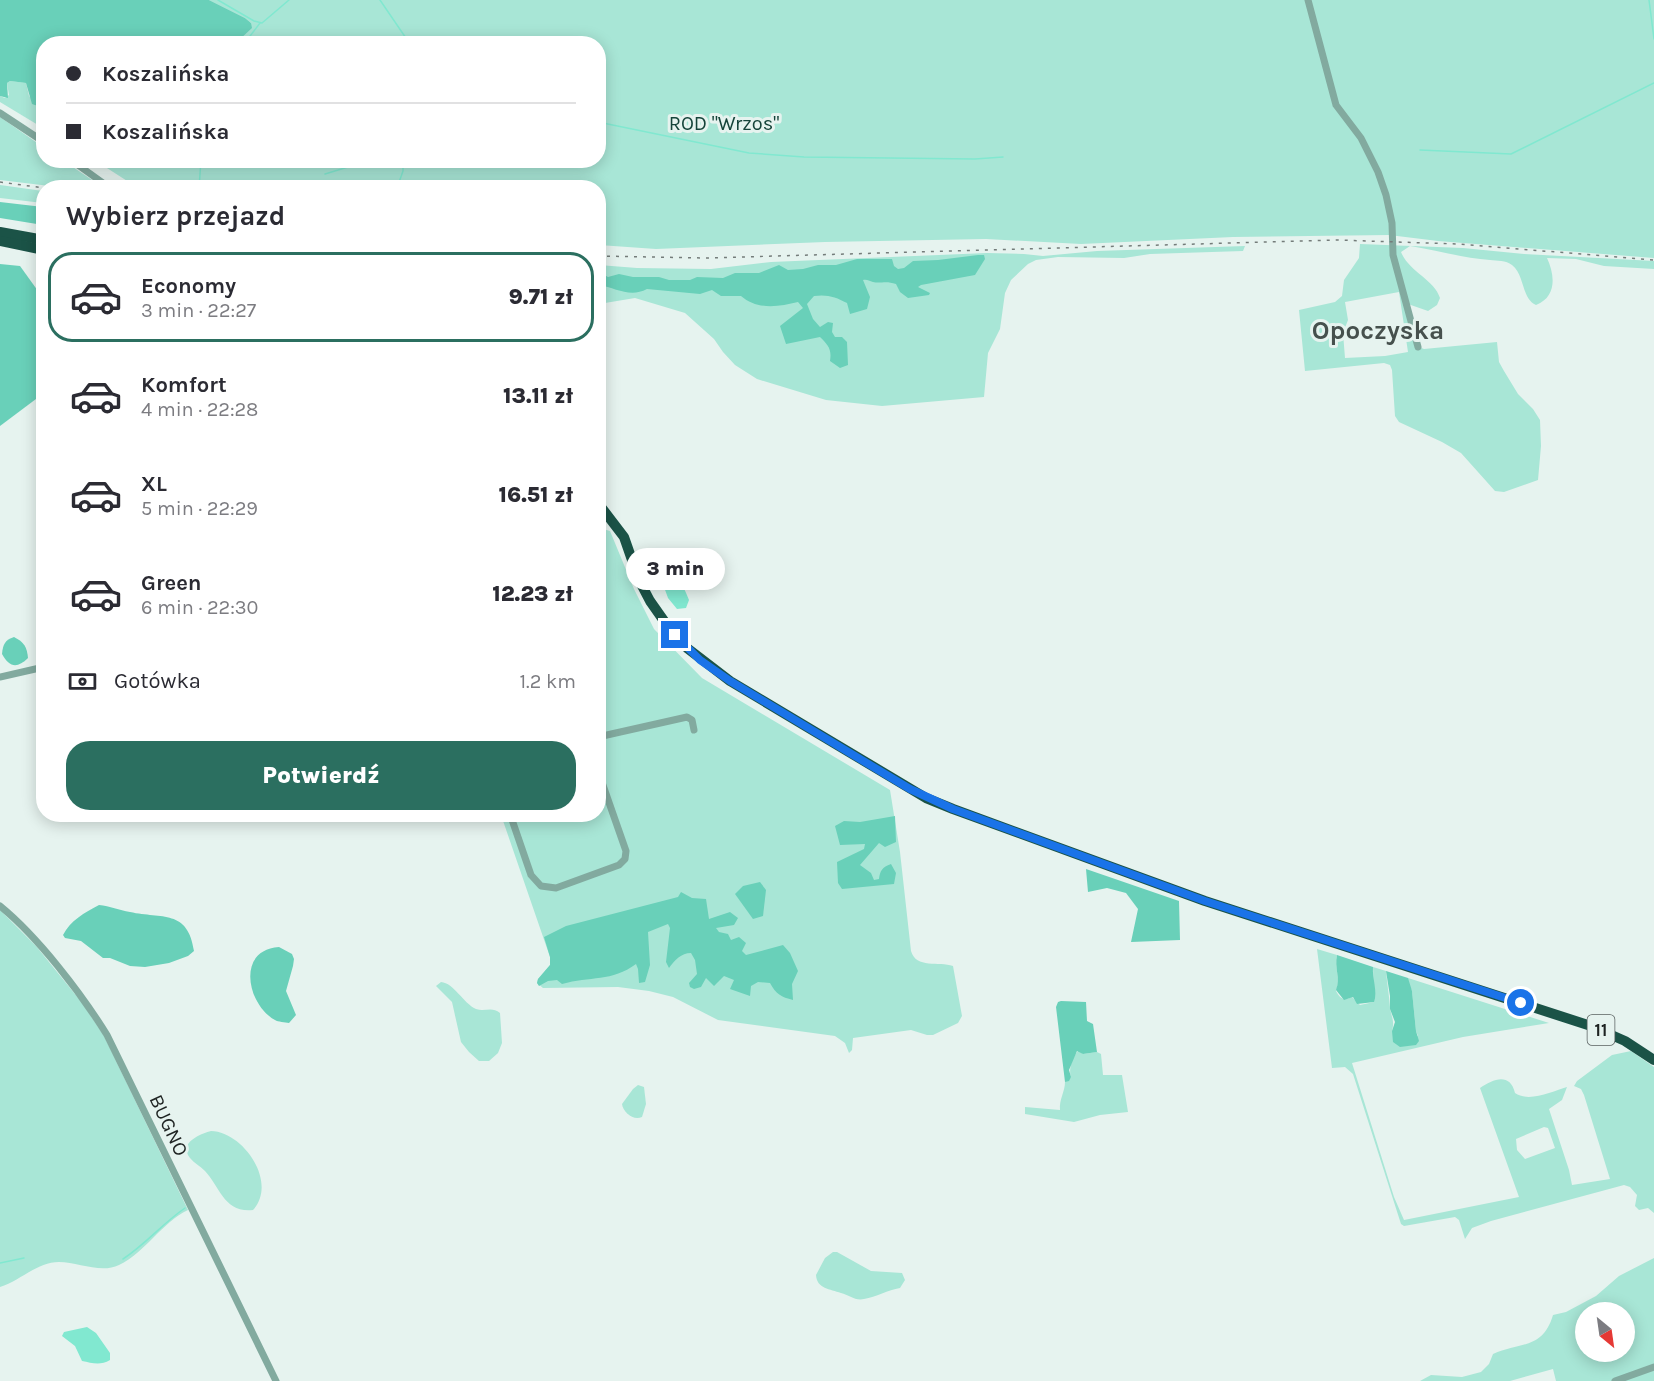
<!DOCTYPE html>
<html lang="pl">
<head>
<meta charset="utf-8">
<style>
	body { margin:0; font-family:Karla,sans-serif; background:#f7f7f7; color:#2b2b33; height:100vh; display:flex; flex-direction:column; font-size:22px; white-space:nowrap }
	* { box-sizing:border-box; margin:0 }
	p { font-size:20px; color:#7c7c81 }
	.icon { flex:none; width:33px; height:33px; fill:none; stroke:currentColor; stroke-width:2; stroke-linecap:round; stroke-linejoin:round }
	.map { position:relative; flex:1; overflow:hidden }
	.side { position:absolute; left:36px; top:180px; width:570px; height:642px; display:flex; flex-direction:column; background:#fff; border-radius:24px; box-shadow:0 3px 15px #0003 }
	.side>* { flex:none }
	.guide { position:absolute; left:36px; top:36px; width:570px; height:132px; border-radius:24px; box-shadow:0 3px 15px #0003; display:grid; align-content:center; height:132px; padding:0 30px; background:#fff }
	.needle { width:39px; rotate:151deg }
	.controls { position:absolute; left:1575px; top:1302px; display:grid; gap:12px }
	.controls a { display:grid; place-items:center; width:60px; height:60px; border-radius:50%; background:#fff; box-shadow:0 3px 15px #0003; font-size:30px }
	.end { position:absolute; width:27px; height:27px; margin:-14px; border:8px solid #1a73e8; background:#fff; box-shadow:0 0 0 3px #fff }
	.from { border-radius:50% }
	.bubble { position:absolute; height:42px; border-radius:21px; background:#fff; box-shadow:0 3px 15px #0003; font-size:20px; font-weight:800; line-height:42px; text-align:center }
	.guide b { display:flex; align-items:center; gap:21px; height:57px; font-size:22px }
	.guide b+b { border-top:2px solid #e1e1e2 }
	.guide i { width:15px; height:15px; background:#2b2b33 }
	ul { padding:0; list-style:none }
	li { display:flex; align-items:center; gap:18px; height:90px; margin:0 12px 9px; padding:0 18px; border:3px solid transparent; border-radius:24px }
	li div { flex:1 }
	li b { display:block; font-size:22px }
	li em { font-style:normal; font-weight:800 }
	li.current { border-color:#2b6f60 }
	li>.icon { width:54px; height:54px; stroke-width:1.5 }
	h2 { padding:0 30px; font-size:27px; line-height:72px }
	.pay { display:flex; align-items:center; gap:15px; height:66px; padding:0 30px; font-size:22px }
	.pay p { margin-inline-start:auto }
	.cta { display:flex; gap:12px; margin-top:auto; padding:12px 30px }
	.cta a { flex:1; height:69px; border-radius:24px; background:#2b6f60; color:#fff; font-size:24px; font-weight:800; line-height:69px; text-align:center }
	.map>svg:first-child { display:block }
	.green { fill:#a8e6d6; fill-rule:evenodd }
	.forest { fill:#69d0b9 }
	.water { fill:#81e8d0 }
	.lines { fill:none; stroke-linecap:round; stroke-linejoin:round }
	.stream { stroke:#81e8d0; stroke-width:1.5 }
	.minor { stroke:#82aa9f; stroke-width:7 }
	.highway { stroke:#1b5347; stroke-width:10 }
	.rail { stroke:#747c7a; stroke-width:1.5; stroke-dasharray:3 6; stroke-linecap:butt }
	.route { stroke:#1a73e8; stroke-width:8 }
	.labels { text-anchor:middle; stroke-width:6; stroke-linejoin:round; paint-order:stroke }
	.shield { fill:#e6f3ef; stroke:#5a6160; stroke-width:1.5 }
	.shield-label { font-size:18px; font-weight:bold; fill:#1e2322 }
	.park-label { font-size:20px; fill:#15443a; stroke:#e6f3ef }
	.street-label { font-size:20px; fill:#1e2322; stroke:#e6f3ef }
	.district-label { font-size:26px; font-weight:bold; fill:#46504d; stroke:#e6f3ef }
</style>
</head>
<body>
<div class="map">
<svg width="1654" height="1381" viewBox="0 0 1654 1381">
	<rect width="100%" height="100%" fill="#e6f3ef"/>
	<g class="green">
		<polygon points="209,0 1654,0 1654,258 1438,241 1389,235 1233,237 1081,244 986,239 825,242 656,249 599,245 598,188 143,188 135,186 96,161 598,160 598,44 232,43 251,23 245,18"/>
		<polygon points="10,81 26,83 29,96 41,108 43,108 43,128 0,102 0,96 5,98 9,95 7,83"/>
		<polygon points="0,117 43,147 44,160 64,161 95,182 93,187 58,187 0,180"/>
		<polygon points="0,185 43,191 43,203 0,198"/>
		<path d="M 1360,244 L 1463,248 L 1524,254 L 1654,261 L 1654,269 L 1604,266 L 1576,259 L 1547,258 C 1555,275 1557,297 1536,305 C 1521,298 1525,275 1512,265 C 1506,260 1497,261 1490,260 C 1463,258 1436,250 1410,246 L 1401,252 C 1409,272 1434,279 1440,298 L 1437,305 L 1428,311 L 1408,304 L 1419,347 L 1424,349 L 1497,342 L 1499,362 L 1504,371 L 1518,394 L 1533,409 L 1540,420 L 1541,446 L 1538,480 L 1504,492 L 1495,491 L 1461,453 L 1442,442 L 1399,422 L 1395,416 L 1392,370 L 1390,365 L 1384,363 L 1305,371 L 1299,310 L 1335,302 L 1342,296 L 1344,280 L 1359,258 ZM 1399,292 L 1408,352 L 1385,356 L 1345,358 L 1343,333 L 1348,320 L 1345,302 Z"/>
		<polygon points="1245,246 1243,251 1150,254 1124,258 1058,257 1036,260 1028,264 1011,280 1005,293 1000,329 988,353 984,397 882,406 826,400 757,379 735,365 723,352 714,339 685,313 635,298 599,304 599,265 637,268 711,269 771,262 987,253 1024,254 1043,256 1097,251"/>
		<path d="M 599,528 L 610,531 L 634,589 L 654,629 L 702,678 L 890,790 L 900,852 L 911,951 C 916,969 939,961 953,966 L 962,1016 L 958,1023 L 933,1035 L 927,1035 L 911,1030 L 853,1038 L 852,1050 L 849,1053 L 845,1043 L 835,1036 L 718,1020 L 673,997 L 649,991 L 618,987 L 543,988 L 537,983 L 538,979 L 550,965 L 550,957 L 501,815 L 598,814 Z"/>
		<path d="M 0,910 L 36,946 L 83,1004 L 104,1036 L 188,1210 C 161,1223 146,1252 119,1265 C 101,1274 78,1262 59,1262 C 37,1262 20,1281 0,1287 Z"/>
		<path d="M 1317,949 L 1337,955 C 1334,968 1341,978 1336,991 C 1340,999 1344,1001 1352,997 L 1360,1005 L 1374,1002 L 1373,967 L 1386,971 C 1387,983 1389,995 1390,1007 C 1391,1017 1395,1020 1392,1031 L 1418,1036 L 1416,1031 L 1412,991 L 1407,981 L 1408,978 L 1549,1023 L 1463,1037 L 1352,1063 L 1394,1197 L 1404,1220 L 1519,1197 L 1480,1088 C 1493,1079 1510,1072 1515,1093 C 1529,1103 1553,1091 1567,1087 L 1562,1100 L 1549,1109 L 1569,1170 L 1572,1185 L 1610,1179 L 1584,1095 L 1581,1089 L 1574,1086 L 1577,1081 L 1612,1055 L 1631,1051 L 1654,1067 L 1654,1213 L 1648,1208 L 1639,1210 L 1635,1206 L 1637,1195 L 1630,1187 L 1624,1185 L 1491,1221 L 1472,1228 L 1465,1239 L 1459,1220 L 1455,1217 L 1404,1226 L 1401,1224 L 1353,1074 L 1345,1067 L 1332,1068 ZM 1544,1127 L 1548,1128 L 1555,1148 L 1525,1159 L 1517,1150 L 1516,1139 Z"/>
		<path d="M 441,982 C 454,983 463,1003 476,1009 C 485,1012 492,1006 500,1013 L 502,1043 L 498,1053 L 489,1061 L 479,1061 L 469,1052 L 461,1042 L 452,1002 L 436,986 Z"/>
		<path d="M 1079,1050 L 1083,1054 L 1097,1052 L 1101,1054 L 1103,1075 L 1122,1075 L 1128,1112 L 1100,1115 L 1074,1122 L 1025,1114 L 1025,1107 L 1060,1110 C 1059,1099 1065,1092 1065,1082 L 1071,1077 C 1068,1069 1073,1055 1079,1050 Z"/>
		<path d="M 638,1085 L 644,1087 L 646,1104 L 642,1117 C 633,1121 623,1112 622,1104 L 633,1089 Z"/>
		<path d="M 211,1131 C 244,1132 278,1183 253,1210 C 224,1213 220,1187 205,1171 C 200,1166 194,1163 190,1158 C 178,1143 200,1134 211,1131 Z"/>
		<path d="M 833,1252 L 837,1252 L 871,1271 L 902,1273 L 905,1280 L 900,1288 C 888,1290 876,1297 864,1299 C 855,1301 849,1295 841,1293 C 830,1289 817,1289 816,1275 L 825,1258 Z"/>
		<path d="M 1654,1258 L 1654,1381 L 1556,1381 L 1553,1369 L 1510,1381 L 1420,1381 L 1431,1375 L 1462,1377 L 1481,1372 L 1489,1364 L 1493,1354 C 1521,1342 1543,1349 1553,1315 L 1566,1312 L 1596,1296 L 1619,1276 ZM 1586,1312 L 1624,1312 L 1624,1352 L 1586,1352 Z"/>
	</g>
	<g class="forest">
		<polygon points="0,0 209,0 245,18 251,23 252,28 239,40 232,43 44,44 44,108 32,104 26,83 10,81 7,83 8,98 0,96"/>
		<polygon points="0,202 43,207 43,225 0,218"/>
		<path d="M 978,255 L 984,255 L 985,259 L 975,275 L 921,285 L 918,287 L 930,293 L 929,295 L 908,298 L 900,292 L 896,284 C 885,280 881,284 873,282 C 869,281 867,279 863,280 L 870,297 L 867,309 L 850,314 L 847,303 C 836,297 827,294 814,296 L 807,304 L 813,319 L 820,327 L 828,322 L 833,323 L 832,332 L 835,337 L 842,337 L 847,342 L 848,365 L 840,368 L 830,361 C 832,349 828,345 820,337 L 786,344 L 780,326 L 803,308 L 798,302 C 778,307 757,310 741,296 L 721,296 L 712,290 L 700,294 L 647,289 C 630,298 616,288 599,285 L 599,272 L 608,277 L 619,274 L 633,277 L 659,277 L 669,280 L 690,280 L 697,277 L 723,278 L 735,273 L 759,273 L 779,265 L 788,270 L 803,269 L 818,265 L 836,265 L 857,259 L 892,259 L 894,266 L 898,269 L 904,268 L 913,261 L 938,260 Z"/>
		<polygon points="0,264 20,266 43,298 44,393 0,426"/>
		<path d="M 14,637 C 24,642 27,647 28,658 C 17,669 9,667 2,654 C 3,644 5,640 14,637 Z"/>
		<path d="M 895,816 L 896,842 L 885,847 L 879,843 L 860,865 L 871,873 L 874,880 L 879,879 C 880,871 882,867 891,864 L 896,873 L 894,884 L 842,889 L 838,883 L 837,862 L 864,849 L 865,844 L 840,845 L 835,826 L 844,821 L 860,822 Z"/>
		<polygon points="1086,869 1179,901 1180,940 1131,942 1138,909 1126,893 1107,888 1088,892"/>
		<polygon points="760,882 766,890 763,916 753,919 735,894 743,886"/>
		<path d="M 681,892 L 692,898 L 706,899 L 709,919 L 730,912 L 738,918 L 734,925 L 716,928 L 719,932 L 728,934 L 731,940 L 739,937 L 746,943 L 742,951 L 746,955 L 783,945 L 790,953 L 798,971 L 792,984 L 793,1000 C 781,997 776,994 770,983 L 758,982 L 751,986 L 750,996 L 730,989 L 734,980 L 724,976 L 714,986 L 706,978 L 701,987 L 694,989 L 690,987 L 689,983 L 697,974 L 695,960 L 691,953 C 681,953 675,960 669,968 L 666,962 L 670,928 L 668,924 L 648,932 L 650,965 L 645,982 L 639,983 L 638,969 L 636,964 C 612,982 590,976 562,984 L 557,980 L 548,981 L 539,986 L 537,983 L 538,979 L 550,965 L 550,957 L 544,937 L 566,926 L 678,897 Z"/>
		<path d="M 99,905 C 110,906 119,910 130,912 C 162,919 188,909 194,951 L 188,956 L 169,963 L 145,967 L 130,966 L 110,958 L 103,958 L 81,941 L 65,938 L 63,935 C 71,920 84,913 99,905 Z"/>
		<path d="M 279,947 L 292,954 L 294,959 L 293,966 L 286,991 L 296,1015 L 289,1023 C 285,1022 278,1022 275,1020 C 248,1006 235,950 279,947 Z"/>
		<path d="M 1337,955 L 1373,967 C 1372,978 1378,992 1374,1002 L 1357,1004 L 1353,997 L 1344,1000 L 1336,990 C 1341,978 1334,968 1337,955 Z"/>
		<polygon points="1386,971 1408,978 1412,991 1416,1031 1419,1041 1416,1045 1400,1047 1393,1042 1392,1031 1395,1022 1390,1009 1390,996"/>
		<polygon points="1061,1001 1086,1002 1087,1021 1093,1024 1097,1052 1083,1054 1077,1051 1069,1070 1071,1077 1069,1081 1065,1082 1056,1007 1058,1002"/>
	</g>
	<g class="water">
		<path d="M 670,576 C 681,579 685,590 689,600 L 686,608 L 677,609 L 668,598 L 664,587 Z"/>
		<path d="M 87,1327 L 96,1333 L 110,1353 L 110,1360 C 100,1366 92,1363 82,1361 L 75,1346 L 62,1336 L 64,1332 Z"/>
	</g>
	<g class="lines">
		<g class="stream">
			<polyline points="218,0 254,21 262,23 289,0"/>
			<polyline points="380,0 410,44"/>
			<polyline points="1649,0 1654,39"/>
			<polyline points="244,44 260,23"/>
			<polyline points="598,122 749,153 804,157 975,159 1003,157"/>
			<polyline points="1420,150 1511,154 1654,83"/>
			<polyline points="325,174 371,160"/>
			<polyline points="199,188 201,160"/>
			<polyline points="397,188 403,171 403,160"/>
			<path d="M 123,1259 C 146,1244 163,1223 185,1208"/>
			<polyline points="0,1263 24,1258"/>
		</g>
		<g class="minor">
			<polyline points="1308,0 1336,105 1361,138 1378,172 1386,195 1392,223 1393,255 1418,347"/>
			<polyline points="0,113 44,142"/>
			<polyline points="71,160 110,188"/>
			<polyline points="0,677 44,667"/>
			<polyline points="598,737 687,717 692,720 694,730"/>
			<polyline points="510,814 531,875 541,886 556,888 619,865 625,859 626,851 598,771"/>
			<path d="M 0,906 C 38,937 81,993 107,1035 L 276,1381"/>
			<polyline points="1615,1381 1654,1367"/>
		</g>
		<g class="highway">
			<polyline points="0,232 44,240"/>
			<polyline points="0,241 44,250"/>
			<polyline points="598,503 624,537 639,580 650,601 669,628 687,648 730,681 926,798 953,809 1205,901 1591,1026 1625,1041 1654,1060"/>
		</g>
		<g class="rail">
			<polyline points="0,182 44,188"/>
			<polyline points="598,256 706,258 1337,240 1458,244 1654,260"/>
		</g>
	</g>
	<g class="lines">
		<polyline class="route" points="675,635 700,660 730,681 910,789 953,809 1205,901 1521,1003"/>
	</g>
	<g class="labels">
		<rect class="shield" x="1587.5" y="1015" width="27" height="30" rx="4.5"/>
		<g class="shield-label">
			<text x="1601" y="1036">11</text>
		</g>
		<g class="park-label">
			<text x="724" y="130">ROD "Wrzos"</text>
		</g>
		<g class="street-label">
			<text transform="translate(169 1125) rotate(65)" y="7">BUGNO</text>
		</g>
		<g class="district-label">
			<text x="1378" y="339">Opoczyska</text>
		</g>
	</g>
</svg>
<div class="controls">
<a><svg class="needle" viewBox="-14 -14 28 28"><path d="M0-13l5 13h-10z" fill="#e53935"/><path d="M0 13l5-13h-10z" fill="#7c7c81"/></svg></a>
</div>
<i class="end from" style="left:1521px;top:1003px"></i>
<i class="end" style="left:675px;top:635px"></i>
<div class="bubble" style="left:626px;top:548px;width:99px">3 min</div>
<div class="guide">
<b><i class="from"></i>Koszalińska</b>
<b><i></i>Koszalińska</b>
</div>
<section class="side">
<h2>Wybierz przejazd</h2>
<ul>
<li class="current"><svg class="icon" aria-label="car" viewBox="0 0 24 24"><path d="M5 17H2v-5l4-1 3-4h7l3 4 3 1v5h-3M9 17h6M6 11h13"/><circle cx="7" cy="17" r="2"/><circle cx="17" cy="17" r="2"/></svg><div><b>Economy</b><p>3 min · 22:27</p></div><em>9.71 zł</em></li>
<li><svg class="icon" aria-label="car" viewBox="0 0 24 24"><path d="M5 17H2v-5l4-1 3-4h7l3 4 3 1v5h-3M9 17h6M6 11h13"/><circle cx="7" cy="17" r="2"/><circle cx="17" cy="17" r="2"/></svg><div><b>Komfort</b><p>4 min · 22:28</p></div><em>13.11 zł</em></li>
<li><svg class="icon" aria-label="car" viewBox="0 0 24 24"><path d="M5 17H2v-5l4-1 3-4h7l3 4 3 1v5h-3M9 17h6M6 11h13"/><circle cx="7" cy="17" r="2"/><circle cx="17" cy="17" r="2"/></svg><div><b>XL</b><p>5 min · 22:29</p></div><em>16.51 zł</em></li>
<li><svg class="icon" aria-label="car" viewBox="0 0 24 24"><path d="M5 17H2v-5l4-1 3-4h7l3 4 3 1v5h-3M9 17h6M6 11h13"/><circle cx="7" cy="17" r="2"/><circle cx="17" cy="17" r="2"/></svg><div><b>Green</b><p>6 min · 22:30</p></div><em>12.23 zł</em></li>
</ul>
<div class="pay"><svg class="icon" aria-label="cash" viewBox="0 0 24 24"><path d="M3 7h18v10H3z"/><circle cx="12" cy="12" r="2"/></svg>Gotówka<p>1.2 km</p></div>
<div class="cta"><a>Potwierdź</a></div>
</section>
</div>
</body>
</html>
